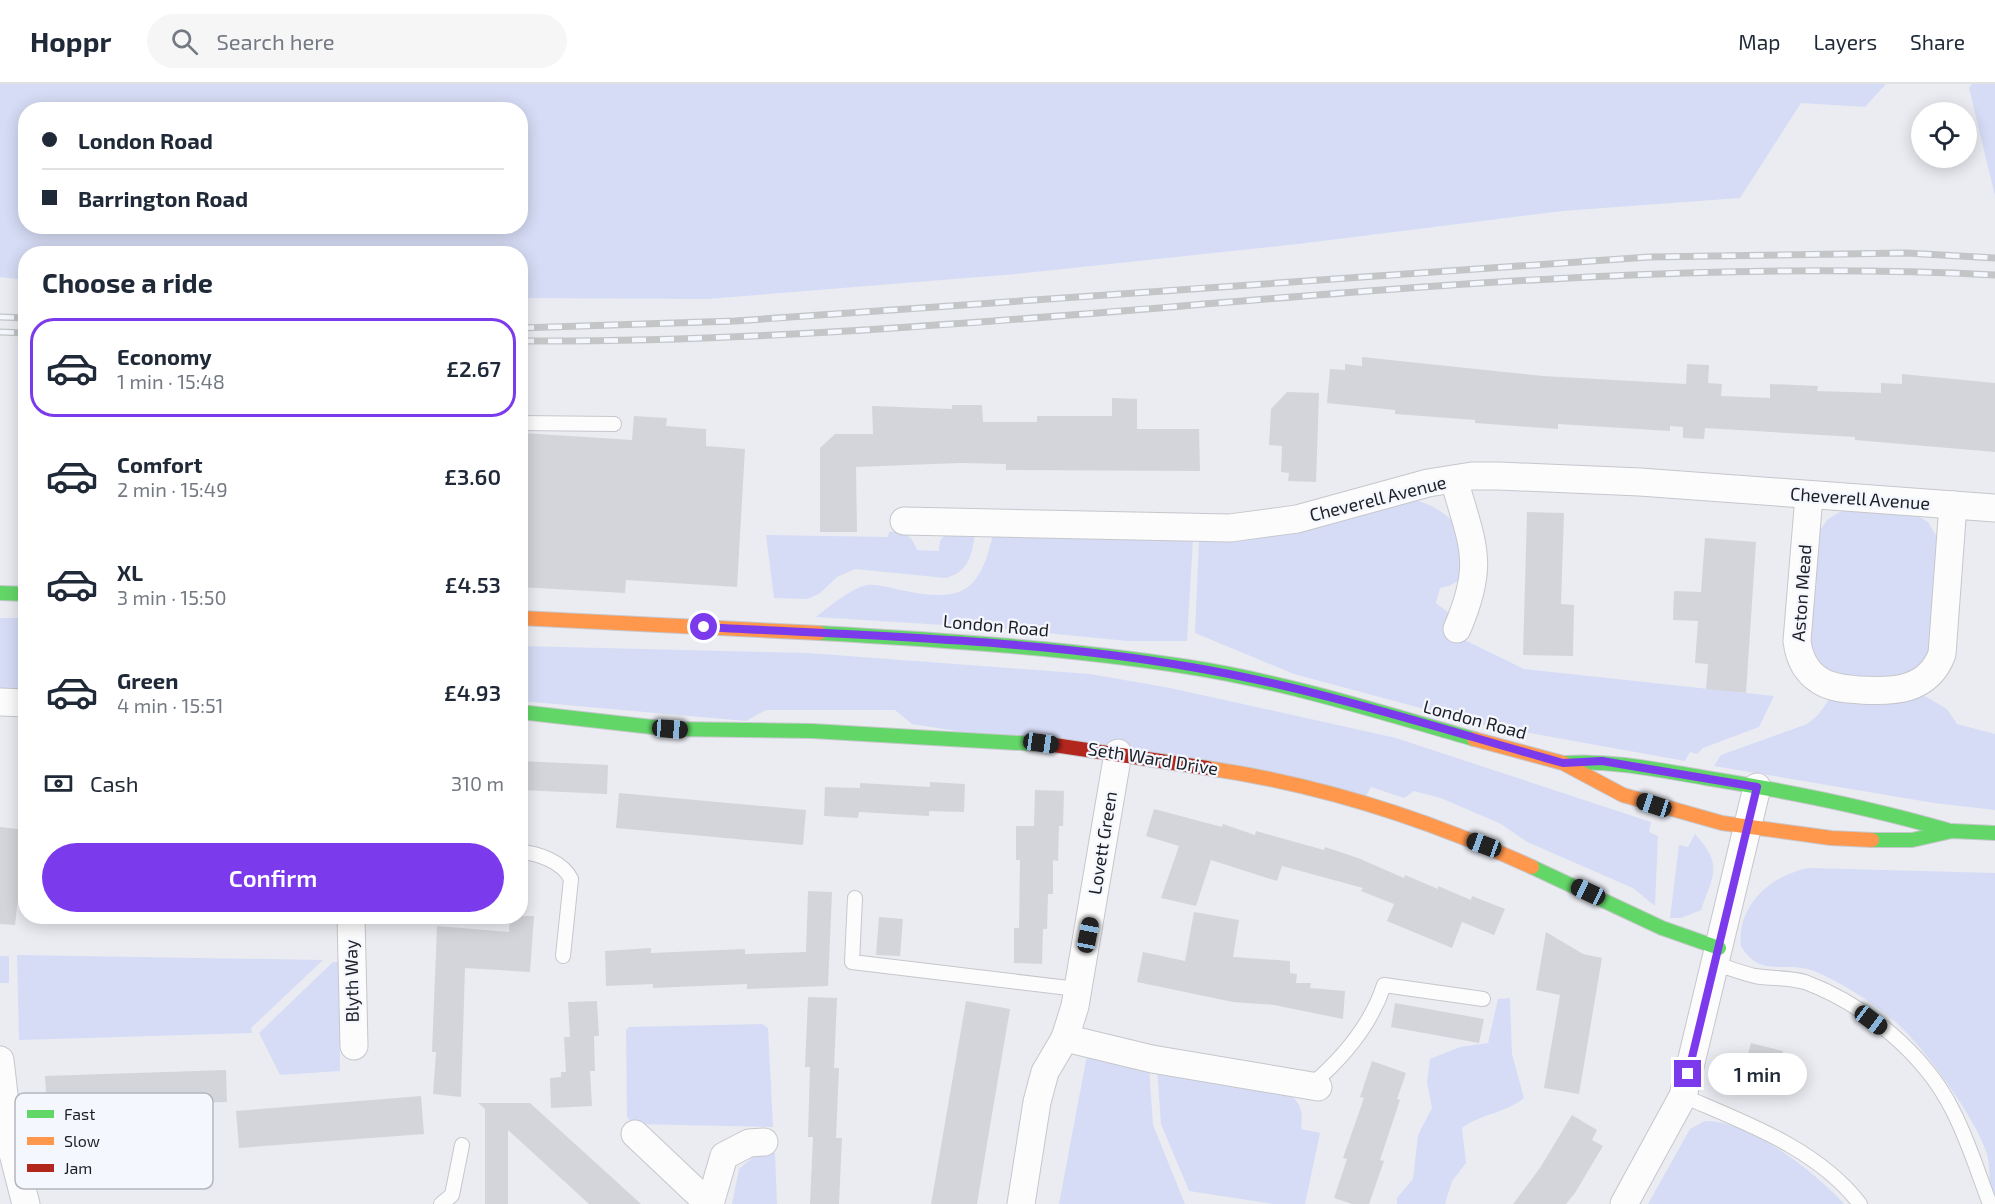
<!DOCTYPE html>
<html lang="en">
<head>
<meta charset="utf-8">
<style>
	body { margin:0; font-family:"Exo 2",sans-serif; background:#f6f6f7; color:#1f2937; height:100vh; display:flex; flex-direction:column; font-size:22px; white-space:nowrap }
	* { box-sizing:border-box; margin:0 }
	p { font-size:20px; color:#747a83 }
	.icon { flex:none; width:33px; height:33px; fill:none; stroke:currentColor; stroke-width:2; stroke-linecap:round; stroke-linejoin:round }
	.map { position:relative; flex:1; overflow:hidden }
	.details { position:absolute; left:18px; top:162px; width:510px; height:678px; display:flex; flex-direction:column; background:#fff; border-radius:24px; box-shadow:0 3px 15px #0003 }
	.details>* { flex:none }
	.guide { position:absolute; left:18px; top:18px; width:510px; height:132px; border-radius:24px; box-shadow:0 3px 15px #0003; display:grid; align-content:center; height:132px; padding:0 24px; background:#fff }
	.buttons { position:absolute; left:1911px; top:18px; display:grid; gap:12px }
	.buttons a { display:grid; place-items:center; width:66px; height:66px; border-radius:50%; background:#fff; box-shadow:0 3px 15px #0003; font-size:30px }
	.end { position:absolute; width:27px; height:27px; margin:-14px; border:8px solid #7c3aed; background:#fff; box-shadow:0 0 0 3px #fff }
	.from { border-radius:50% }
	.bubble { position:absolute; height:42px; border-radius:21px; background:#fff; box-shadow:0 3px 15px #0003; font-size:20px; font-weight:600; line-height:42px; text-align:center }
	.car { position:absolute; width:18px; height:36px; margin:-18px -9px; border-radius:8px; box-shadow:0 0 4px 2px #0007; background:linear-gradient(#222 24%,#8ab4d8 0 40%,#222 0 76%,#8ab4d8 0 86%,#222 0) }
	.guide b { display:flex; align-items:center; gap:21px; height:57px; font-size:22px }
	.guide b+b { border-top:2px solid #e0e1e3 }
	.guide i { width:15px; height:15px; background:#1f2937 }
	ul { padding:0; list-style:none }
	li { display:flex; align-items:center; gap:18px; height:99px; margin:0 12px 9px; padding:0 12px; border:3px solid transparent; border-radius:24px }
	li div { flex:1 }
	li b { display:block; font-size:22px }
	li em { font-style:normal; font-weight:600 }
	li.active { border-color:#7c3aed }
	li>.icon { width:54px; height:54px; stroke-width:1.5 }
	h2 { padding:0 24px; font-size:27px; line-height:72px }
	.pay { display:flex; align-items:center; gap:15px; height:66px; padding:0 24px; font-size:22px }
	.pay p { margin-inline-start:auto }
	.primary-button { display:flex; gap:12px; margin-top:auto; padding:12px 24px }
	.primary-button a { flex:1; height:69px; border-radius:36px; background:#7c3aed; color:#fff; font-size:24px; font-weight:600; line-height:69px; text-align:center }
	header { display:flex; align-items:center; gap:36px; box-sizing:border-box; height:84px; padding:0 30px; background:#fff; border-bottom:2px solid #e0e1e3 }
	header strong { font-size:28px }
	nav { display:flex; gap:33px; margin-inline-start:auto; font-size:21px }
	.search { width:420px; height:54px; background:#f6f6f7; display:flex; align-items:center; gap:15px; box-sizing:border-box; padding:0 21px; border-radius:33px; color:#747a83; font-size:22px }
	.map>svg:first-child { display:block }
	.green { fill:#d6dcf5; fill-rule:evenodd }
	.building { fill:#d4d5da }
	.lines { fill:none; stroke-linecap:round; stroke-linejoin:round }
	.lane-casing { stroke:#c6c7cc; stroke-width:16 }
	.street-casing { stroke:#c6c7cc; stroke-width:29 }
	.fast-casing { stroke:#c6c7cc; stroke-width:16 }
	.slow-casing { stroke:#c6c7cc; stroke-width:16 }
	.jam-casing { stroke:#c6c7cc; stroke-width:16 }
	.lane { stroke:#fcfcfd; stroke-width:14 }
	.street { stroke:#fcfcfd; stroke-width:27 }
	.fast { stroke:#63d668; stroke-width:14 }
	.slow { stroke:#ff974d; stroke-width:14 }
	.jam { stroke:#b3261e; stroke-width:14 }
	.rail-casing { stroke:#c4c5c7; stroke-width:7 }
	.rail { stroke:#f5f7ff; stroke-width:4.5; stroke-dasharray:14; stroke-linecap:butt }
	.route { stroke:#7c3aed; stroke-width:8 }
	.labels { text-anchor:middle; stroke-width:4.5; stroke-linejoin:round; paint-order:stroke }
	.street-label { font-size:18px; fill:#1e1f24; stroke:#f5f7ff }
	.key { fill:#f5f7ff; stroke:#b4b6bd; stroke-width:1.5 }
	.key-label { font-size:16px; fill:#1e1f24 }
</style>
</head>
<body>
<header>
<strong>Hoppr</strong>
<div class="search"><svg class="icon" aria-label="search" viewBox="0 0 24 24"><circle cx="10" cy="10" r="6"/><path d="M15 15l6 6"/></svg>Search here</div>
<nav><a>Map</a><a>Layers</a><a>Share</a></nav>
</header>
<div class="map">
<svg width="1995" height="1120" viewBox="0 0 1995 1120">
	<rect width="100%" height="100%" fill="#eaecf2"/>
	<g class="green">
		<path d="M 0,0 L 1886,0 L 1865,23 L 1801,19 L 1740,114 L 1562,127 L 1298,160 L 1016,190 L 707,215 L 521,214 L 520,170 L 26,170 L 25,196 L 0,193 ZM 26,26 L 520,26 L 520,142 L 26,142 Z"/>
		<polygon points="1972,0 1995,0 1995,112 1969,4"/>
		<path d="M 1410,415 C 1430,419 1447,429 1460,445 L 1461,495 L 1449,502 L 1440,504 L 1436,519 L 1449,529 L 1446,547 L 1524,585 L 1774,612 L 1759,643 L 1703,664 L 1697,670 L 1690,668 L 1685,677 L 1480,640 L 1294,590 L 1195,549 L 1199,455 Z"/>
		<polygon points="1845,425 1914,430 1928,438 1938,455 1932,570 1907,594 1841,593 1821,583 1813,569 1810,551 1818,449 1828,435"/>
		<path d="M 900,447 C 910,451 913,456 917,466 L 939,467 L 940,457 L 944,452 L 975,448 C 972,471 970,487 946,494 L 855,485 L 837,493 L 819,510 L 807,515 L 774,514 L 766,451 L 888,453 L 889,448 Z"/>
		<path d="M 993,450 L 1193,455 L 1187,557 L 1127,557 L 1007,545 L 816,533 C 830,522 850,505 867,501 C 878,500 890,504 900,506 C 960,518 979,512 993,450 Z"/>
		<polygon points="0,534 25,534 25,609 0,608"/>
		<polygon points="521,562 808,569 1090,590 1170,604 1396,654 1651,738 1649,748 1658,752 1655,822 1633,804 1527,758 1501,740 1441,714 1414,707 1404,714 1371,703 1366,712 912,640 895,626 766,626 746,637 521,617"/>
		<polygon points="1923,611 1947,625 1957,640 1995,650 1995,726 1934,719 1714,682 1721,671 1807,640 1818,631 1831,613 1900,619"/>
		<path d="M 1695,750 C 1724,782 1713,791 1701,826 L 1681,834 L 1670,834 L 1679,761 L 1688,763 Z"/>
		<path d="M 1809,784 L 1995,789 L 1995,1120 C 1987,1108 1992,1083 1986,1067 C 1975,1033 1920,957 1891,934 C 1868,916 1841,898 1814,887 C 1785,876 1760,895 1741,862 C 1737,821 1771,791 1809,784 Z"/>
		<polygon points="17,871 323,876 251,944 252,949 19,956"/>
		<rect x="0" y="872" width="9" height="27"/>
		<polygon points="333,878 339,878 340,987 280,991 259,949"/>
		<path d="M 1510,914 L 1512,970 L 1524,1014 C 1505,1029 1481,1030 1462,1044 L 1466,1079 L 1452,1097 L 1445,1120 L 1397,1120 L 1397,1114 L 1413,1095 L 1418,1051 L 1432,1024 L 1427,999 L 1430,975 L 1460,963 L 1488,959 L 1498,915 Z"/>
		<polygon points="762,940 768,944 773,1043 633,1040 627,1033 626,946 629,943"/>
		<polygon points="1087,971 1149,983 1153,1041 1185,1120 1059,1120"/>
		<path d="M 1157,984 L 1289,1010 C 1302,1020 1303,1029 1301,1045 L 1320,1049 L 1305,1120 L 1273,1120 L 1189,1107 L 1161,1040 Z"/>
		<path d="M 1705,1037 C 1749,1036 1816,1089 1844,1120 L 1648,1120 L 1690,1045 Z"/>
		<polygon points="758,1069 775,1069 777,1120 732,1120 739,1085"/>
	</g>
	<g class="building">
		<polygon points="1362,273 1543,292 1686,300 1687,280 1709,281 1708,299 1722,300 1721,312 1770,314 1770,300 1818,302 1817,307 1881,309 1881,299 1902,300 1902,290 1995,299 1995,368 1855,356 1855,353 1705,344 1704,355 1683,354 1683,343 1670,342 1670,347 1558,340 1558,345 1475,339 1475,336 1395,330 1395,326 1327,319 1330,285 1345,286 1345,280 1362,282"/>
		<polygon points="1287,308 1319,309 1316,398 1288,397 1289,389 1281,388 1282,362 1269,361 1271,325"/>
		<polygon points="1112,314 1137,315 1137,345 1199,345 1200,387 1006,386 1006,380 960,379 856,383 857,448 820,448 820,364 835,350 873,350 872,322 952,325 952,321 982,321 983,338 1037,338 1037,332 1112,332"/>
		<polygon points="634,332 667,334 666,342 706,345 706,362 745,365 737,503 626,496 625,509 520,503 523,349 632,356"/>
		<polygon points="1527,428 1564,429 1561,520 1574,521 1573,572 1523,571"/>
		<polygon points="1705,454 1756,458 1746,609 1706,605 1708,580 1695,579 1698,537 1673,536 1674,507 1701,508"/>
		<polygon points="520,677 608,681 607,710 520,706"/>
		<polygon points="930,698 965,700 964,728 929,727 929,732 859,728 858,734 824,732 825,703 860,704 860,699 930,703"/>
		<polygon points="1035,706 1064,707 1063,742 1059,742 1058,777 1053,776 1053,810 1048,810 1047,845 1043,845 1042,880 1014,879 1014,844 1019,844 1020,776 1016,776 1016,742 1034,742"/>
		<polygon points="619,709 806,726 803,761 616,744"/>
		<polygon points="1154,725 1222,743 1223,740 1255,751 1256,747 1324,766 1325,763 1358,774 1404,794 1405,791 1438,805 1438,802 1471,816 1472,812 1505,825 1494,851 1462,838 1452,864 1387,837 1394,820 1361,807 1363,804 1282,782 1277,797 1211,776 1196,822 1161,814 1179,762 1146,752"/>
		<polygon points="0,743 26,746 15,841 0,840"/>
		<polygon points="808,807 832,808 828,902 747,905 747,900 653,904 653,900 606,902 605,867 651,864 651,869 745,865 745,870 806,868"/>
		<polygon points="1194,828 1239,836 1233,873 1290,877 1290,889 1297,890 1296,899 1311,899 1310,904 1345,907 1343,935 1274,921 1233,918 1137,898 1143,868 1185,877"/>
		<polygon points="510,832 534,832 530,888 465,884 461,1013 433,1010 436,968 432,968 437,842 509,848"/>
		<polygon points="879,833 903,835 900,872 876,871"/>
		<polygon points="1546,848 1583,870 1602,874 1579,1010 1544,1004 1560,911 1536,906"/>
		<polygon points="808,913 837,914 834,984 839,984 836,1054 842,1054 839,1120 810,1120 813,1053 808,1053 810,983 805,983"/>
		<polygon points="597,917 599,952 594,952 595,987 590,987 592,1022 551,1024 550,994 561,993 561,988 566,988 564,953 570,953 568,918"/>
		<polygon points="966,917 1010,925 990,1042 977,1120 931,1120"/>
		<polygon points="1395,919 1484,935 1479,959 1391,943"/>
		<polygon points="1751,959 1783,967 1773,1011 1740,1002"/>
		<polygon points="1372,977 1406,989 1397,1015 1400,1016 1380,1076 1384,1077 1369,1120 1352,1120 1334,1114 1347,1075 1343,1074 1364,1014 1360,1013"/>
		<polygon points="226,986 227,1018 47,1023 45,992"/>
		<polygon points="421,1012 424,1050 239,1064 236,1027"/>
		<polygon points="478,1019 530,1019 641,1120 589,1120 508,1046 508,1120 485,1120 485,1025"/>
		<polygon points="1572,1031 1597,1046 1592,1056 1603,1062 1575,1109 1566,1120 1513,1120 1540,1084"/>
	</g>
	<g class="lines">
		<defs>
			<g id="lane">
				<polyline points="520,339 614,340"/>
				<path d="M 520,768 C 538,769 563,778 571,795 L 563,872"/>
				<polyline points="855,814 852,878 1077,905"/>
				<path d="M 1716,880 C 1729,884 1742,889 1755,892 C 1772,895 1788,893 1805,898 C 1864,920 1925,970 1953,1027 C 1968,1056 1978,1089 1990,1120"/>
				<path d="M 1310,1002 C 1342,975 1371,941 1384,901 L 1483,915"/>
				<path d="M 1683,1012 C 1745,1039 1817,1064 1860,1120"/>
				<polyline points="441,1120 452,1111 462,1061"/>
			</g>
			<g id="street">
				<path d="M 1454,395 C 1472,461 1486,478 1457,545"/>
				<path d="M 1809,412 L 1797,557 C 1799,573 1805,587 1819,596 C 1830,604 1847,605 1860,606 C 1894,608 1928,607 1942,570 L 1953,421"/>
				<polyline points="904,437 1230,444 1297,435 1428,399 1472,392 1499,392 1640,398 1995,424"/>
				<polyline points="0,618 26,619"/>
				<polyline points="351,832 354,962"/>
				<polyline points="1065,954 1152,975 1318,1003"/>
				<polyline points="0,976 9,1054 26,1120"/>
				<polyline points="635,1050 709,1120"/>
				<polyline points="710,1120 724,1072 749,1059 764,1058"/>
				<polyline points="1021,1120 1037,1018 1045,988 1065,954 1075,922 1118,669"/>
				<polyline points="1624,1120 1683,1012 1757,703"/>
			</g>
			<g id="fast">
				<polyline points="0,509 26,510"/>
				<path d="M 819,549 C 943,556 1066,564 1189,583 C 1285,598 1380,628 1474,655"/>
				<polyline points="520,628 670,645 812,647 1054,661"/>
				<path d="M 1565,679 C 1614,676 1658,686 1706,694 C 1787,707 1868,723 1947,746"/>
				<polyline points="1872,756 1912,756 1952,747 1995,749"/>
				<polyline points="1532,783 1662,844 1719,864"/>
			</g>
			<g id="slow">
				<polyline points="520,534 819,549"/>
				<polyline points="1474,655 1563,679 1623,711 1722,739 1831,754 1872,756"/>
				<path d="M 1207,684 C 1318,700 1430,736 1532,783"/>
			</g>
			<polyline id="jam" points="1054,661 1207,684"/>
		</defs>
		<use href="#lane" class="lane-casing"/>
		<use href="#street" class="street-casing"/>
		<use href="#fast" class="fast-casing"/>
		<use href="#slow" class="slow-casing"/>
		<use href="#jam" class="jam-casing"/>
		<use href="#lane" class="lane"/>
		<use href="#street" class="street"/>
		<use href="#fast" class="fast"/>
		<use href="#slow" class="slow"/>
		<use href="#jam" class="jam"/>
		<defs>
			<g id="rail">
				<polyline points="0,233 26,234"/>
				<polyline points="520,244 735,237 1649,173 1906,169 1995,174"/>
				<polyline points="0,248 26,249"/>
				<path d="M 520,257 C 1013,260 1502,166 1995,191"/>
			</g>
		</defs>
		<use href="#rail" class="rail-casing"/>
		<use href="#rail" class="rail"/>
	</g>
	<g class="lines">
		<path class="route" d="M 704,543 C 867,552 1031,555 1191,583 C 1316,604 1441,645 1563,679 L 1602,677 L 1757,703 L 1688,990"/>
	</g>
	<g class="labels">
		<g class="street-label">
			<text transform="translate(1378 415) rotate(-14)" y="6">Cheverell Avenue</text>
			<text transform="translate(1860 415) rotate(4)" y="6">Cheverell Avenue</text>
			<text transform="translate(1802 509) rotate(-86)" y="6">Aston Mead</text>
			<text transform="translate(996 542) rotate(5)" y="6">London Road</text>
			<text transform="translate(1475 636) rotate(15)" y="6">London Road</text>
			<text transform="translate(1153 675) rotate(9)" y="6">Seth Ward Drive</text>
			<text transform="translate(1103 759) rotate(-81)" y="6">Lovett Green</text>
			<text transform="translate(352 897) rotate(-91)" y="6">Blyth Way</text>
		</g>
	</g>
	<rect x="15" y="1009" width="198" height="96" rx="9" class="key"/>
	<rect x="27" y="1026" width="27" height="8" fill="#63d668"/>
	<rect x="27" y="1053" width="27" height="8" fill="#ff974d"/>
	<rect x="27" y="1080" width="27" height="8" fill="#b3261e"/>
	<g class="key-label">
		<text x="64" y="1036">Fast</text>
		<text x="64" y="1063">Slow</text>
		<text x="64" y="1090">Jam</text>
	</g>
</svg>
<div class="buttons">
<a><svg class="icon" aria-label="locate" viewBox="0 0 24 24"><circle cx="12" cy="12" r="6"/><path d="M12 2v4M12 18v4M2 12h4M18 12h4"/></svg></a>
</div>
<i class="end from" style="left:704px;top:543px"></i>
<i class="end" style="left:1688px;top:990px"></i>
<div class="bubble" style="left:1708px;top:969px;width:99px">1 min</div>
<i class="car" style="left:670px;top:645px;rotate:94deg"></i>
<i class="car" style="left:1041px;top:659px;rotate:98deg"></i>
<i class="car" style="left:1654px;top:721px;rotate:288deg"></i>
<i class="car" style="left:1484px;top:761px;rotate:290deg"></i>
<i class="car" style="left:1588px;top:808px;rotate:295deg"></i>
<i class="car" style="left:1088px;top:851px;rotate:11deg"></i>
<i class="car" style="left:1871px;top:936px;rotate:127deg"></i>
<div class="guide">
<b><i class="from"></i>London Road</b>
<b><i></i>Barrington Road</b>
</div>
<section class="details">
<h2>Choose a ride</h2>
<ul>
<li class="active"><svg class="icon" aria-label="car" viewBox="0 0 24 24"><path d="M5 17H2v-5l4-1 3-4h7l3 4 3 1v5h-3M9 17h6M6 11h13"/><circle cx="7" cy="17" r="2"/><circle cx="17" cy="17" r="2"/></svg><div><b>Economy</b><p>1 min · 15:48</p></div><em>£2.67</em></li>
<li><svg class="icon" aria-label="car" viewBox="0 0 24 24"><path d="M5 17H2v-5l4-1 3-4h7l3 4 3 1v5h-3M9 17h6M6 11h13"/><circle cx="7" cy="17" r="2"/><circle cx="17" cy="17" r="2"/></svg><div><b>Comfort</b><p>2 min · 15:49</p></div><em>£3.60</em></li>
<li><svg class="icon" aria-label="car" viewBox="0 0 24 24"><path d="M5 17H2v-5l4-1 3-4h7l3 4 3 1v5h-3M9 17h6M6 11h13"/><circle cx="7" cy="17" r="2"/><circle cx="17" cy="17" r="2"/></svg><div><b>XL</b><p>3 min · 15:50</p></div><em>£4.53</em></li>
<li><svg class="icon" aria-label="car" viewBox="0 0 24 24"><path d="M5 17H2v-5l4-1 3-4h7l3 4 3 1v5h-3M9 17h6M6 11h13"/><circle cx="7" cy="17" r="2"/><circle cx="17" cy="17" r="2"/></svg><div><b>Green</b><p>4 min · 15:51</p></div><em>£4.93</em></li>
</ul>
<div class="pay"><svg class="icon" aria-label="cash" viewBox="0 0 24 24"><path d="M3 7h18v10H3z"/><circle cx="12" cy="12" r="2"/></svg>Cash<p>310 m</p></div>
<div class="primary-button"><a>Confirm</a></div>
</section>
</div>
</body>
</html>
